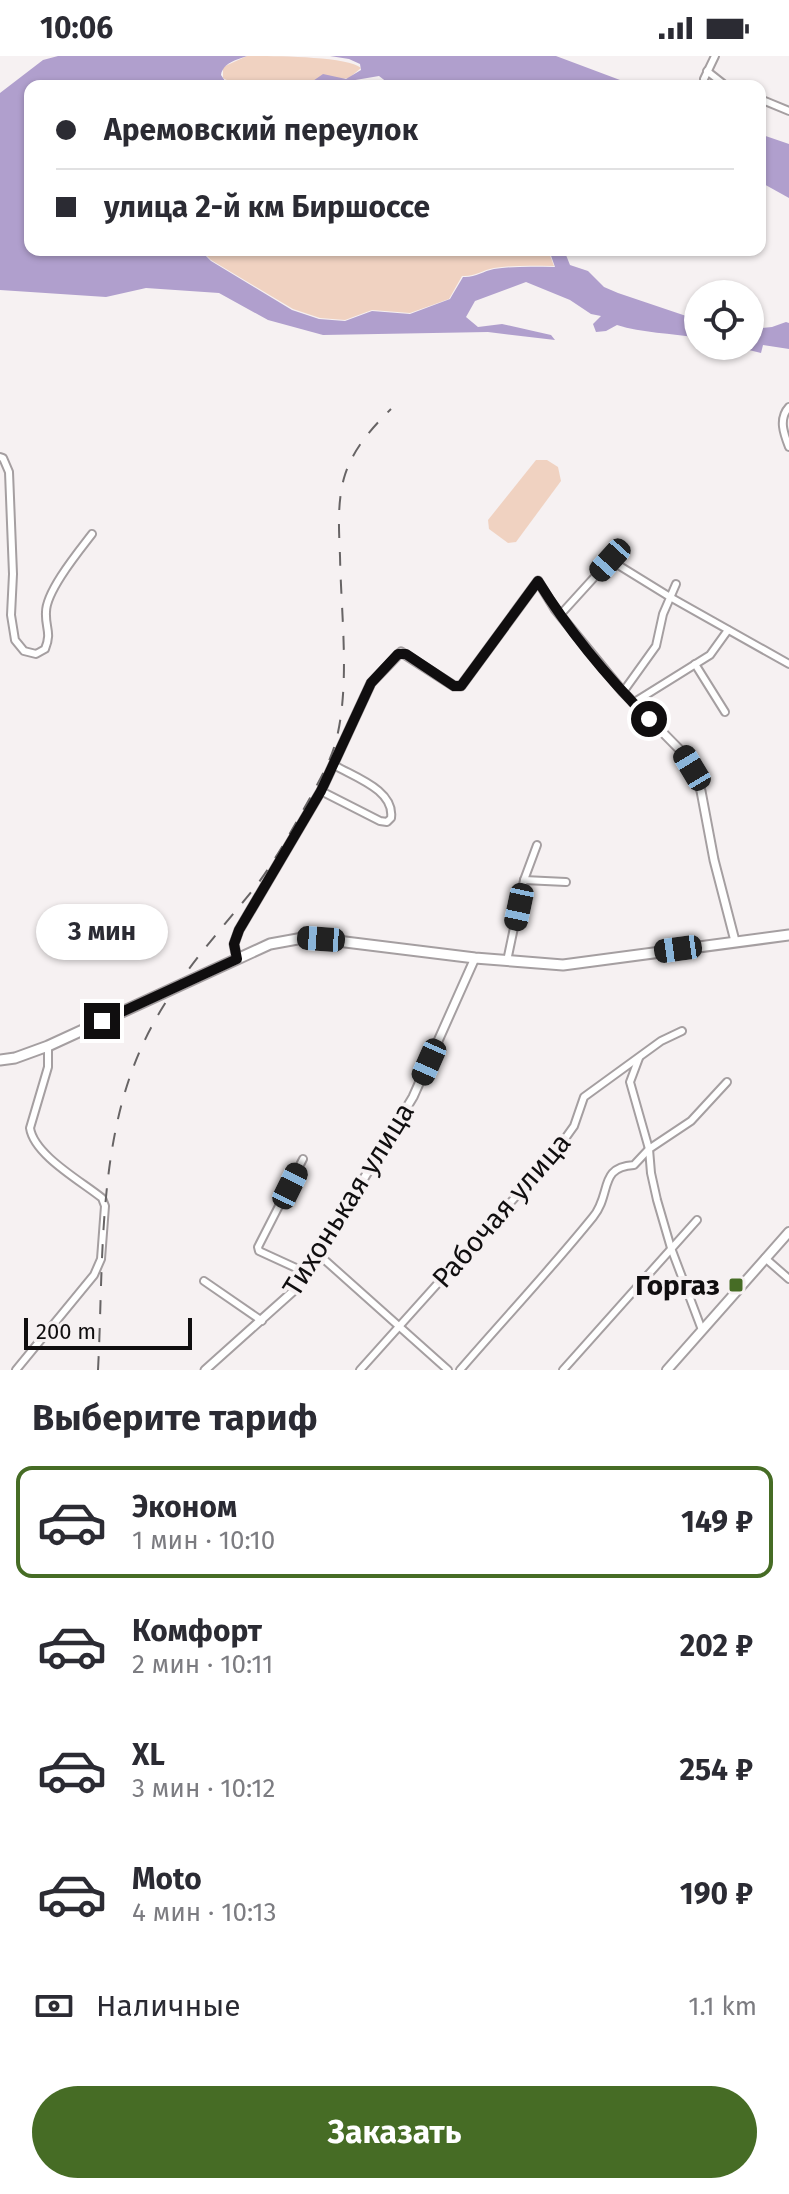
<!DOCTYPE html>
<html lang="ru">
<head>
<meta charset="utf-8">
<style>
	body { margin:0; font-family:"Fira Sans",sans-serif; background:#f7f7f7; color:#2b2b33; height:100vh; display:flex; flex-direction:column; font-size:30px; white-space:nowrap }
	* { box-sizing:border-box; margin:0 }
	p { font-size:26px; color:#7c7c81 }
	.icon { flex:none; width:44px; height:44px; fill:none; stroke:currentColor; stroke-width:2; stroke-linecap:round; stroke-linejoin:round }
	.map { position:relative; height:1314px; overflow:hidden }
	.panel { display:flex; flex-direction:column; background:#fff; flex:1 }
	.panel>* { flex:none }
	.guide { position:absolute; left:24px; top:24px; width:742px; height:176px; border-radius:16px; box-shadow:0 2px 6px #0004; display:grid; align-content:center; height:176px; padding:0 32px; background:#fff }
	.buttons { position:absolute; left:684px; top:224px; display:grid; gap:16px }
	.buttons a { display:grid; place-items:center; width:80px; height:80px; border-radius:50%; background:#fff; box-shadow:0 2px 6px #0004; font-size:40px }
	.scale { position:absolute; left:24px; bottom:20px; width:168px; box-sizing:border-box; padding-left:8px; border:4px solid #100e0f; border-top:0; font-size:22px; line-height:28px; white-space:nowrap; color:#100e0f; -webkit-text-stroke:6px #f6f1f2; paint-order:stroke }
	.end { position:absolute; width:36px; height:36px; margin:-18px; border:10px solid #100e0f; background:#fff; box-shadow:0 0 0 4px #fff }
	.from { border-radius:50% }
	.bubble { position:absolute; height:56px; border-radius:28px; background:#fff; box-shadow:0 2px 6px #0004; font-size:26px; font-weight:700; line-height:56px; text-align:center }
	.car { position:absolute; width:24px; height:48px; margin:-24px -12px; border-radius:10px; box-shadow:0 0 6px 2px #0007; background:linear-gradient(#222 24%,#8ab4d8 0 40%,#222 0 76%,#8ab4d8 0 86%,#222 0) }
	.guide b { display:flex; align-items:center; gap:28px; height:76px; font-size:30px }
	.guide b+b { border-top:2px solid #e1e1e2 }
	.guide i { width:20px; height:20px; background:#2b2b33 }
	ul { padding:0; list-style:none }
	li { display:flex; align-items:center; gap:24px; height:112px; margin:0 16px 12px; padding:0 16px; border:4px solid transparent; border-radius:16px }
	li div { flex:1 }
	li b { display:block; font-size:30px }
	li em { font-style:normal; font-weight:700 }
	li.current { border-color:#466c25 }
	li>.icon { width:72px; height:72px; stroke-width:1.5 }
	h2 { padding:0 32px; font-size:36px; line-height:96px }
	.pay { display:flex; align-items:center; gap:20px; height:88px; padding:0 32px; font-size:30px }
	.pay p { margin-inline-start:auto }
	.button { display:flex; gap:16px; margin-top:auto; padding:16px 32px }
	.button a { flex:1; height:92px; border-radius:48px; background:#466c25; color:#fff; font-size:32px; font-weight:700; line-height:92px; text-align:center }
	.status { display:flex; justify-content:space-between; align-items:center; height:56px; padding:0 40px; background:#fff; direction:ltr }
	.status svg { height:22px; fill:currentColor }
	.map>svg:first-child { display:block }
	.green { fill:#f0d2c1 }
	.water { fill:#b09fcd }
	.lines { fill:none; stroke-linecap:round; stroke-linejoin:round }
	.minor-casing { stroke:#a59fa1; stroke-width:10 }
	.tertiary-casing { stroke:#a59fa1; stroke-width:11 }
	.secondary-casing { stroke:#a59fa1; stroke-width:12 }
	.primary-casing { stroke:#a59fa1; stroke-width:13 }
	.minor { stroke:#fff; stroke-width:6 }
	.tertiary { stroke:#fff; stroke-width:7 }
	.secondary { stroke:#fff; stroke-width:8 }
	.primary { stroke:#fff; stroke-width:9 }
	.rail { stroke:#676465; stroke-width:2; stroke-dasharray:14 14; stroke-linecap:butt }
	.route { stroke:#100e0f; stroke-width:10 }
	.poi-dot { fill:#466c25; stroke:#f6f1f2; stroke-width:3 }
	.labels { text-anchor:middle; stroke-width:8; stroke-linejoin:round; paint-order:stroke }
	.street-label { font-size:28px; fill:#100e0f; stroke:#f6f1f2 }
	.poi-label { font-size:28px; font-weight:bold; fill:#100e0f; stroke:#f6f1f2; text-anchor:end }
</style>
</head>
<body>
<div class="status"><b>10:06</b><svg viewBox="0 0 49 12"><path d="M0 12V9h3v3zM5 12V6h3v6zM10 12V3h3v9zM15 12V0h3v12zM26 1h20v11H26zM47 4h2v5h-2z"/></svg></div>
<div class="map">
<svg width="789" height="1314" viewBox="0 0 789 1314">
	<rect width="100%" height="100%" fill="#f6f1f2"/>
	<g class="green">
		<path d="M 247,0 C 272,0 347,0 361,12 L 349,22 C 323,25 243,35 223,22 L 223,11 Z"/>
		<path d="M 201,194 L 548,194 L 554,210 C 534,210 514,209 494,212 C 482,214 475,221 462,220 L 449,243 L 410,257 L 372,254 L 345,264 L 320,262 L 293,253 L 211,204 Z"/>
		<polygon points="536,404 547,404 558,411 561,425 516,486 508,487 489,473 488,464"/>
	</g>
	<g class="water">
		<path d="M 58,0 L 247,0 C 236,4 223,7 221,19 L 225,25 L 235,28 L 258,28 L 310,27 L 323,18 L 346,23 L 361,14 L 360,8 L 349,3 L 330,0 L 556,0 L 636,30 L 416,30 L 408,26 L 404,30 L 392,30 L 379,20 L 320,30 L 227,30 L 169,24 L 132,30 L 30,30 L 30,194 L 200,194 L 211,205 L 292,254 L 319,263 L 345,265 L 372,255 L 410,258 L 450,243 L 463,221 C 475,222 483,215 494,213 C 514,210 535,211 555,211 L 549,194 L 564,194 L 570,209 L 588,215 L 604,231 L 618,237 L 698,264 L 698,282 C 671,277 642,277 617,269 L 606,275 L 596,276 L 593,268 L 601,260 L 591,258 L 570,244 L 526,226 L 475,245 L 466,261 L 478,271 L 502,268 L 551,279 L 555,284 L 488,276 L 323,279 L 268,264 L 219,237 L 146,232 L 106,241 L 0,234 L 0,37 L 43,4 Z"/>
		<polygon points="760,78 789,88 789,142 760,126"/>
		<polygon points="786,266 789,267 789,293 763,289 761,297 733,290 750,290 750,273 772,271"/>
	</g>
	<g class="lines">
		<defs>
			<g id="minor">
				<polyline points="707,15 726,30"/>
				<polyline points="704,23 715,0"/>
				<polyline points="760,43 789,55"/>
				<path d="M 789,351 C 778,363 784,378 789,391"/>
				<path d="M 0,401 L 3,402 L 9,416 L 13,518 L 11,559 L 15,584 L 24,595 L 36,598 L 45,593 C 52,576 45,572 46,556 C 46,535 79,495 92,478"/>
				<polyline points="560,559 610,504 670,541 789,608"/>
				<polyline points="695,608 725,656"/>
				<polyline points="623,636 656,590 663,558 676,528"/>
				<polyline points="633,647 710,599 728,574"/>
				<path d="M 321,735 L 380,765 L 387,766 L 391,762 C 395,734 354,721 334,709"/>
				<polyline points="524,824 537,789"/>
				<polyline points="507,905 524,824 566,826"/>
				<polyline points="639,1002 630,1026 649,1093 651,1117 657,1144 671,1192 702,1274"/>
				<polyline points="303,1103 258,1191 259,1195 307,1217"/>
				<polyline points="318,1198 448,1314"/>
				<polyline points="765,1202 789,1223"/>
				<polyline points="204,1225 262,1265"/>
				<path d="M 16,1314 L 94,1219 L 101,1203 L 105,1150 L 102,1142 C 81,1125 34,1099 30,1072 L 48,1011 L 48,990"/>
				<polyline points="360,1314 554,1098 574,1070 584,1041 661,985 682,975"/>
				<path d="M 460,1314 C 504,1263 551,1213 593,1161 C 612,1138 598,1111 634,1109 L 649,1093 L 691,1065 L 727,1026"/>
				<polyline points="563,1314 697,1164"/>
			</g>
			<g id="tertiary">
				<polyline points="237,903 234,888 239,874 321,735 371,627 401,596 454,630 461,630 538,525 555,553 623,636 682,696 692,712 701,735 714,804 735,885"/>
				<polyline points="205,1314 299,1230 413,1041 475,902"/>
			</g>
			<polyline id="secondary" points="667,1314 789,1176"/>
			<polyline id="primary" points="0,1004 15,1002 48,990 270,888 303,882 321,883 475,902 563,909 789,879"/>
		</defs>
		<use href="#minor" class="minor-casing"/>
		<use href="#tertiary" class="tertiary-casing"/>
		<use href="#secondary" class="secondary-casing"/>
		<use href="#primary" class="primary-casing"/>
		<use href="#minor" class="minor"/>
		<use href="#tertiary" class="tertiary"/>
		<use href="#secondary" class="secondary"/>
		<use href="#primary" class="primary"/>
		<path class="rail" d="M 98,1314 C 104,1201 96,1073 152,970 C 179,919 220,875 256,830 C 277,802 293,772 310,742 C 320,723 332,703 337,681 C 350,625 341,558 340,500 C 339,474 337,448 344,422 C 352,394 371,373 391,353"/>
	</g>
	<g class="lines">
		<path class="route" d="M 102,965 L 237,903 L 234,888 L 239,874 L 321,735 L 371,627 L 398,598 L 406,598 L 454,630 L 461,630 L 538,525 C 569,575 608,622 649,663"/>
	</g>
	<rect class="poi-dot" x="728" y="1221" width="16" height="16" rx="4"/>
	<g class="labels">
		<g class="street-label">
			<text transform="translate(348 1143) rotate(-58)" y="10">Тихонькая улица</text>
			<text transform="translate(501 1154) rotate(-49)" y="10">Рабочая улица</text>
		</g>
		<g class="poi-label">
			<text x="720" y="1239">Горгаз</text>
		</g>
	</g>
</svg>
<div class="buttons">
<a><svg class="icon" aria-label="locate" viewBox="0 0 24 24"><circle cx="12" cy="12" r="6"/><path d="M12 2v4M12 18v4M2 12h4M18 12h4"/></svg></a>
</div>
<div class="scale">200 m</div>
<i class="end from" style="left:649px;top:663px"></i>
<i class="end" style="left:102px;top:965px"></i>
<div class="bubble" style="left:36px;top:848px;width:132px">3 мин</div>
<i class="car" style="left:610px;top:504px;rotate:222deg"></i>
<i class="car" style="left:692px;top:712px;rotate:329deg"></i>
<i class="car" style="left:519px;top:851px;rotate:192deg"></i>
<i class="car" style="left:321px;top:883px;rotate:274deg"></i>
<i class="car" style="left:678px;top:893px;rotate:262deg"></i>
<i class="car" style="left:429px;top:1006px;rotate:204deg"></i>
<i class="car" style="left:290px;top:1130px;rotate:26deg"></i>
<div class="guide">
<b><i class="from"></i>Аремовский переулок</b>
<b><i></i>улица 2-й км Биршоссе</b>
</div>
</div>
<section class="panel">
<h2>Выберите тариф</h2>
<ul>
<li class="current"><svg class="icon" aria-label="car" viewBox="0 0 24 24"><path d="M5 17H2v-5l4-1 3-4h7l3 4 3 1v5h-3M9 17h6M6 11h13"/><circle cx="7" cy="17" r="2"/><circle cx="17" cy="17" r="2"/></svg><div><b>Эконом</b><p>1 мин · 10:10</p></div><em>149 ₽</em></li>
<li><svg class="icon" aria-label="car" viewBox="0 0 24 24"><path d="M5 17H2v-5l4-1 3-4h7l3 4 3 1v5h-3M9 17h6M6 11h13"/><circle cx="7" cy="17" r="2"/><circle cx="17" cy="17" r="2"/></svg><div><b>Комфорт</b><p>2 мин · 10:11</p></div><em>202 ₽</em></li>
<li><svg class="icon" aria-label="car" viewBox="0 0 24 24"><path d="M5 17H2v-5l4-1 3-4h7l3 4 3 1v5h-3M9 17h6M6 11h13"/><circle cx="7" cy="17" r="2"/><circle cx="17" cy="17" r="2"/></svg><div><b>XL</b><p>3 мин · 10:12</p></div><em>254 ₽</em></li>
<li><svg class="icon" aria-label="car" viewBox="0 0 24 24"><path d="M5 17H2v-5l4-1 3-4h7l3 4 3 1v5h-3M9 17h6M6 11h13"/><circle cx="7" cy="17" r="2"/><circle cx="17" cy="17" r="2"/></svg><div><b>Moto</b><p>4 мин · 10:13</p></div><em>190 ₽</em></li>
</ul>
<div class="pay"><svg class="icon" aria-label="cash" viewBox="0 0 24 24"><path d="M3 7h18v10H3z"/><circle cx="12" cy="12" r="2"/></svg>Наличные<p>1.1 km</p></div>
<div class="button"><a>Заказать</a></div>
</section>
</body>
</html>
